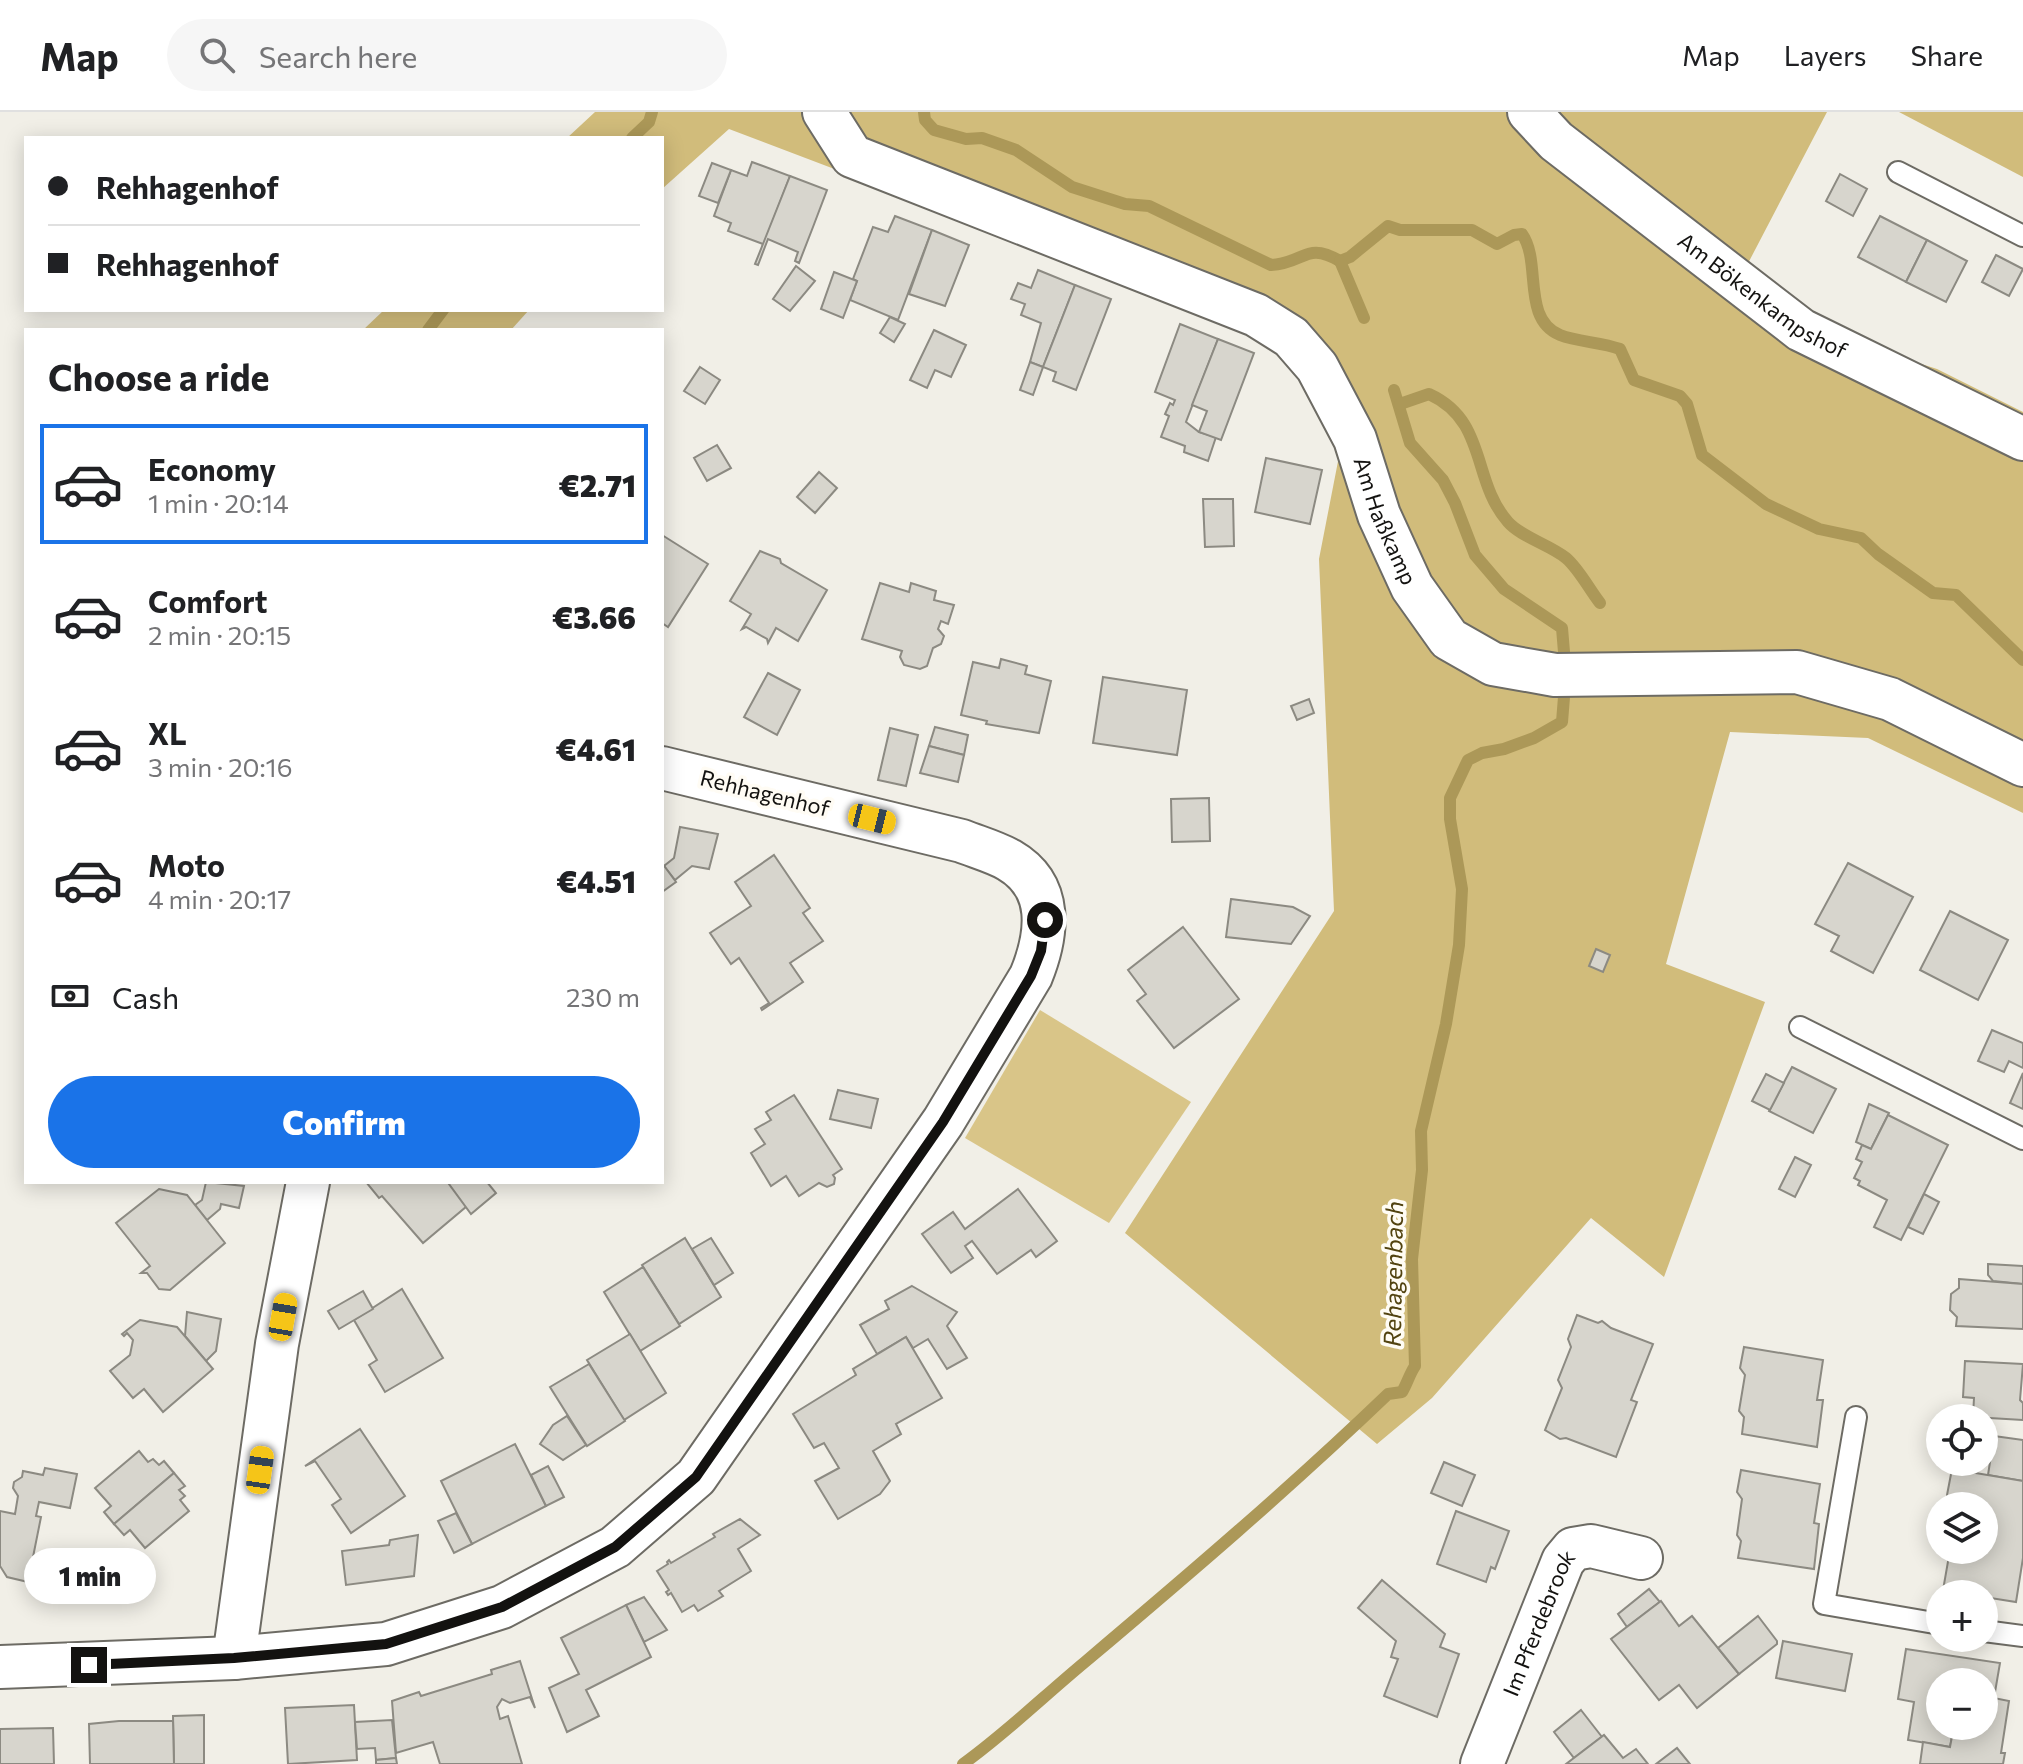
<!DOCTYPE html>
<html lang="en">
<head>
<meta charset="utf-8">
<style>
	body { margin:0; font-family:Commissioner,sans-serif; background:#f6f6f6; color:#202124; height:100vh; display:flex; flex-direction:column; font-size:30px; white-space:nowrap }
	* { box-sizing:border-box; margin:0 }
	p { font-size:26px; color:#757577 }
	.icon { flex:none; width:44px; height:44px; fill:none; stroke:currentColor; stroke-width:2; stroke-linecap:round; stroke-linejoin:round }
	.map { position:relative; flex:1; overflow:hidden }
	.panel { position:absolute; left:24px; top:216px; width:640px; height:856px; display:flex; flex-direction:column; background:#fff; border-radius:0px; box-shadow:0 4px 20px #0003 }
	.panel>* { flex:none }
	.banner { position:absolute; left:24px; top:24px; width:640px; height:176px; border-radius:0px; box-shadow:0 4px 20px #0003; display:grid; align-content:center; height:176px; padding:0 24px; background:#fff }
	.controls { position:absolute; left:1926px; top:1292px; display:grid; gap:16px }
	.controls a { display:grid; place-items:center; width:72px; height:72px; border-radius:50%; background:#fff; box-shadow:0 4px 20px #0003; font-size:40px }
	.end { position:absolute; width:36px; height:36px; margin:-18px; border:10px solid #131210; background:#fff; box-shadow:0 0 0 4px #fff }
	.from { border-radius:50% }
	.bubble { position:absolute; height:56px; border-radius:28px; background:#fff; box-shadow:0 4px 20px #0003; font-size:26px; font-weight:800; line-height:56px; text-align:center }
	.car { position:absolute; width:24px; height:48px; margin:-24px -12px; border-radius:10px; box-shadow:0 0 6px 2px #0007; background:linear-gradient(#f5c518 24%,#345 0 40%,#f5c518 0 76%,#345 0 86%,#f5c518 0) }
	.banner b { display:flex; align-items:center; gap:28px; height:76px; font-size:30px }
	.banner b+b { border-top:2px solid #e0e0e0 }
	.banner i { width:20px; height:20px; background:#202124 }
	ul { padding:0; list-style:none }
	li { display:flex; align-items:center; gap:24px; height:120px; margin:0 16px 12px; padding:0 8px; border:4px solid transparent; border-radius:0px }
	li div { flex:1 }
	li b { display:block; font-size:30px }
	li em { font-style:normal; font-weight:800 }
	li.active { border-color:#1a73e8 }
	li>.icon { width:72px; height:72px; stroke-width:1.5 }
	h2 { padding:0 24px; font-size:36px; line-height:96px }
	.pay { display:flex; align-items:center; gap:20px; height:88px; padding:0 24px; font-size:30px }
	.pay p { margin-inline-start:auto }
	.primary-button { display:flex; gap:16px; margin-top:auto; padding:16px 24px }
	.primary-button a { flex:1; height:92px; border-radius:48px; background:#1a73e8; color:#fff; font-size:32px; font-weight:800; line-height:92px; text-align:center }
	header { display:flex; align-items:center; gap:48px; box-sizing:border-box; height:112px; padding:0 40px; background:#fff; border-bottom:2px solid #e0e0e0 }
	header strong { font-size:38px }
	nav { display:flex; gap:44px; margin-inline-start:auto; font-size:28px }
	.search { width:560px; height:72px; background:#f6f6f6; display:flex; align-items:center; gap:20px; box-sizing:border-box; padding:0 28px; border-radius:44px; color:#757577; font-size:30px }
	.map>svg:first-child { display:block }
	.green { fill:#d9c588 }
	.forest { fill:#d1bc7b }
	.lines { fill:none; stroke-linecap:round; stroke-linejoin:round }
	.stream { stroke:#ac9858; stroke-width:12 }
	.building { fill:#d7d5cd; stroke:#8c8a82; stroke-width:2 }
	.lane-casing { stroke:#6d6b64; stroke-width:24 }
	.street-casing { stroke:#6d6b64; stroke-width:46 }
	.lane { stroke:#fff; stroke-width:20 }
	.street { stroke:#fff; stroke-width:42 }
	.route { stroke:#131210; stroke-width:10 }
	.labels { text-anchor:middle; stroke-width:7; stroke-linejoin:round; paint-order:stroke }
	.street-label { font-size:22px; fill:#131210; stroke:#fffcf4 }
	.water-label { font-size:24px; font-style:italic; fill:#524310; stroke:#fffcf4 }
</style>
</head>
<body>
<header>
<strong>Map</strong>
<div class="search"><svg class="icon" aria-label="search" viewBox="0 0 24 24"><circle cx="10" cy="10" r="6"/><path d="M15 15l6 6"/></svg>Search here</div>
<nav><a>Map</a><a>Layers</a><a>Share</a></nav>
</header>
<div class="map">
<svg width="2023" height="1652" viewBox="0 0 2023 1652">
	<rect width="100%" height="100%" fill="#f1efe7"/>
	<polygon class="green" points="1040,898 1191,990 1109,1111 965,1026"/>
	<g class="forest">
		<polygon points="595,0 1827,0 1744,159 1841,226 1937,257 2023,300 2023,701 1868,626 1730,620 1666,852 1765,890 1664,1165 1591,1106 1432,1286 1377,1332 1125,1121 1334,799 1319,447 1341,334 1330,298 1263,220 729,17 662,77 662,26 567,26"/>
		<polygon points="1899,0 2023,0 2023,65"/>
		<polygon points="384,198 529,198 511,218 363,218"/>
	</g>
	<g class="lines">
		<g class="stream">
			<path d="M 924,0 L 925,8 L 934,18 L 966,27 L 982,26 L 1016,38 L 1072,75 L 1125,92 L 1149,94 L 1271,153 C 1305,151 1306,129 1340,149"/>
			<polyline points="632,26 649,10 652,0"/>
			<path d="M 1340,149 L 1350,145 L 1388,114 L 1400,118 L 1472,118 L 1497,132 L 1514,123 L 1522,122 C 1542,150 1521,207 1560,223 C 1578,230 1601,230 1620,237 L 1634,268 L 1680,284 L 1687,292 L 1702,343 L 1766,392 L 1819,417 L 1861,426 L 1878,442 L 1933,481 L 1956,483 L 2023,548"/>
			<polyline points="1340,149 1364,206"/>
			<polyline points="428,218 443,198"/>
			<polyline points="1394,278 1410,331 1443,368 1455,391 1475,443 1504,477 1562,516 1565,552"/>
			<path d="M 1400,292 L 1429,282 C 1488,309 1471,368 1508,410 C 1521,425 1550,433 1566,446 C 1579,457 1589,477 1600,491"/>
			<path d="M 963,1652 C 1006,1621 1044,1584 1085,1550 C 1188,1463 1290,1376 1388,1282 L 1402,1280 C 1407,1272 1409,1263 1415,1254 L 1412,1147 L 1422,1058 L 1421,1019 L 1446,912 L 1459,833 L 1462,777 L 1450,707 L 1450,686 L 1468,648 L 1482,641 L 1504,637 L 1534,626 L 1562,610 L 1564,585"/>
		</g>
	</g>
	<g class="building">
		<polygon points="752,50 790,64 762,137 763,132 728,119 731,111 714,104 731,58 747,64"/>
		<polygon points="712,51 731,58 718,91 699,84"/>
		<polygon points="1840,62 1867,77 1853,104 1826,89"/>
		<polygon points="790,64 827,78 813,115 799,151 795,149 798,140 768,127 758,153 755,152"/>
		<polygon points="895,104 932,118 898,208 850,188 857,169 853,167 873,115 888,120"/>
		<polygon points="1880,104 1927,128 1906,170 1858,145"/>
		<polygon points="932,118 969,133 945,194 909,182"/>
		<polygon points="1927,128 1967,149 1946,190 1906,170"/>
		<polygon points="1996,143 2023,157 2009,184 1982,170"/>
		<polygon points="796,154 815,169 790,199 773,187"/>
		<polygon points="1038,158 1075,173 1043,255 1030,250 1041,211 1021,203 1025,192 1011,187 1018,171 1031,176"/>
		<polygon points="834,160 857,169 843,206 821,197"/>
		<polygon points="1075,173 1111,187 1076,278 1053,269 1056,260 1043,255"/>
		<polygon points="890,205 905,212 894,230 880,221"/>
		<polygon points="1180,212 1218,227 1186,310 1199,320 1216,325 1208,349 1184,340 1185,334 1161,325 1169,304 1165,302 1170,291 1173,293 1175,288 1155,280"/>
		<polygon points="934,218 966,233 951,265 935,258 927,276 910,268"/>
		<polygon points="1218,227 1254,241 1221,328 1199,320 1207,299 1192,293"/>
		<polygon points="1030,250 1043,255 1033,283 1020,278"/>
		<polygon points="700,255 720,268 705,292 684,279"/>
		<polygon points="717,333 731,356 707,369 694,346"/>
		<polygon points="1266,346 1322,358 1310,412 1255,400"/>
		<polygon points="819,360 837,376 815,401 797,385"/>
		<polygon points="1203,387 1233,387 1234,434 1205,435"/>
		<polygon points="662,423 708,452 668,515 662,511"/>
		<polygon points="760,439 780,447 781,451 827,478 798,529 776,516 768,531 767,527 746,515 742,517 751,502 730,489"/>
		<polygon points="880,471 909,480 911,471 936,479 934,488 954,493 948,512 941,509 938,517 944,524 941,532 933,536 927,554 920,557 904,553 900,545 902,539 862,527"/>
		<polygon points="1001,547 1027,554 1025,562 1051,569 1039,621 986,612 987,609 961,603 973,550 999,556"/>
		<polygon points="768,561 800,578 777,623 744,605"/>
		<polygon points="1103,565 1187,578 1177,643 1093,631"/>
		<polygon points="1309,587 1314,601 1297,608 1291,594"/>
		<polygon points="935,615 968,623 964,643 929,634"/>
		<polygon points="890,616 918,623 906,674 878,668"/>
		<polygon points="929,634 964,643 958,670 920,661"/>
		<polygon points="1209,686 1210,729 1172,730 1171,687"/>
		<polygon points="680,715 718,722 709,757 692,754 675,768 664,754 674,746"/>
		<polygon points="774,743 810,796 803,801 823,829 790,851 803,870 762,898 761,896 769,891 739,846 731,852 710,821 751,794 735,770"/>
		<polygon points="662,751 676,770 662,780"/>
		<polygon points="1848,751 1913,785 1873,861 1831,839 1839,824 1815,812"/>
		<polygon points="1231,787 1293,795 1310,804 1291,832 1226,825"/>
		<polygon points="1950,799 2008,828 1978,888 1920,858"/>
		<polygon points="1183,815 1239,887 1174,936 1137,889 1146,882 1128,858"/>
		<polygon points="1596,837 1610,843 1603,860 1589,854"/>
		<polygon points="1992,918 2023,931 2023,956 2009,949 2004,960 1978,949"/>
		<polygon points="1792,955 1836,977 1813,1021 1769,999"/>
		<polygon points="2023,961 2023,997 2010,991"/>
		<polygon points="1766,962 1784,971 1770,998 1752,989"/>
		<polygon points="838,978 878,987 871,1016 830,1007"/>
		<polygon points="794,983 842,1057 833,1063 835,1066 834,1072 827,1075 819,1071 799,1084 786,1064 771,1074 751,1041 765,1032 755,1017 771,1008 766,1000"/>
		<polygon points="1869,992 1889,1001 1871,1037 1856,1030"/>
		<polygon points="1888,1003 1948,1033 1901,1128 1874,1115 1887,1088 1858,1073 1860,1069 1854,1066 1862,1050 1856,1047 1862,1033 1871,1037"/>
		<polygon points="1795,1045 1811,1053 1795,1085 1779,1077"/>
		<polygon points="206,1070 244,1074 239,1096 221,1092 220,1097 207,1108 195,1093 202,1088"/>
		<polygon points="366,1070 448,1070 467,1094 423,1131 382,1084 379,1086"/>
		<polygon points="451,1070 487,1070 496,1081 471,1102 449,1072"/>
		<polygon points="159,1077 187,1083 225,1131 170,1178 159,1177 147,1161 141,1161 150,1154 116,1111"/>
		<polygon points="1018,1077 1057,1129 1036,1145 1031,1138 997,1162 972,1129 965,1134 973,1146 951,1161 922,1122 953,1100 965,1117"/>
		<polygon points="1924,1082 1939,1090 1923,1122 1908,1115"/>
		<polygon points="685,1126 721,1185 679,1212 642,1153"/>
		<polygon points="711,1126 733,1161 714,1173 692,1137"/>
		<polygon points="1988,1152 2023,1154 2023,1172 1993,1169 1988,1163"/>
		<polygon points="643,1155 680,1214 640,1239 604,1180"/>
		<polygon points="1959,1167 2023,1172 2023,1217 1956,1214 1957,1205 1950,1198 1951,1182 1959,1176"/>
		<polygon points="912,1174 957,1200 947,1214 967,1246 947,1257 928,1227 913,1236 906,1225 877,1242 860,1213 889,1197 885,1189"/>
		<polygon points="402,1177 443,1246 385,1280 369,1253 377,1248 354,1208"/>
		<polygon points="363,1179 373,1197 339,1217 328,1199"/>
		<polygon points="187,1200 221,1207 216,1239 206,1249 185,1224"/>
		<polygon points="1577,1203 1598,1211 1602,1209 1611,1216 1653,1232 1631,1288 1637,1290 1616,1345 1566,1326 1560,1327 1545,1318 1562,1276 1558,1268 1571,1235 1568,1227"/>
		<polygon points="140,1208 177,1215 213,1257 163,1300 144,1277 133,1286 110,1259 130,1243 133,1228 127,1221 124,1224 122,1222"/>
		<polygon points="630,1222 666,1281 624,1308 587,1248"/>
		<polygon points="906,1225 942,1286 896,1312 901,1322 873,1339 890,1369 880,1382 838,1407 815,1369 839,1356 824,1331 814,1336 793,1302 856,1263 853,1257"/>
		<polygon points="1744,1235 1823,1248 1817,1288 1823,1288 1817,1335 1742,1322 1744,1305 1739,1299 1745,1263 1740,1256"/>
		<polygon points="1965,1249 2023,1252 2020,1288 2023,1291 2023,1308 1973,1305 1974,1286 1963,1285"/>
		<polygon points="589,1252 625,1309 587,1334 550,1275"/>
		<polygon points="567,1304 586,1333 563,1348 540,1332 553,1313"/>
		<polygon points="360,1317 405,1384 351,1421 332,1393 341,1387 315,1349 305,1354"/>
		<polygon points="1994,1324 2023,1328 2023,1369 1988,1363"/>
		<polygon points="515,1332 546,1394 472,1432 441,1369"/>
		<polygon points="139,1339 148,1350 153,1347 159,1353 164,1349 174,1361 114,1412 104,1400 111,1394 95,1376"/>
		<polygon points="1444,1350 1475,1363 1462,1394 1431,1381"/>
		<polygon points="548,1354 564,1385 546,1394 531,1363"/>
		<polygon points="45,1356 77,1362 70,1396 39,1390 36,1404 41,1405 28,1470 7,1465 0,1454 0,1399 15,1402 18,1384 13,1376 14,1370 22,1365 23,1359 43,1363"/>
		<polygon points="1952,1357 2023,1369 2023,1446 2016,1490 1984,1485 1984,1482 1943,1478 1950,1438 1984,1438 1984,1394 1951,1394 1952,1389 1947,1383"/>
		<polygon points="1741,1358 1820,1372 1814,1411 1819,1412 1814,1457 1738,1446 1741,1429 1737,1423 1742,1387 1737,1380"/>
		<polygon points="174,1361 185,1374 179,1378 185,1384 180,1388 189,1399 145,1436 130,1418 124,1423 114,1412"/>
		<polygon points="1456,1399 1509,1419 1495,1457 1491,1455 1486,1470 1437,1452"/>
		<polygon points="456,1401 472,1432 454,1441 438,1409"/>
		<polygon points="740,1407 760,1423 738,1437 751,1459 719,1479 723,1484 698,1499 694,1493 682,1500 671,1481 668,1483 666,1480 669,1478 657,1459 668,1452 667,1450 669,1448 671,1451 715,1425 713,1422"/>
		<polygon points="418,1423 414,1464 346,1473 342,1439 389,1433 390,1428"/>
		<polygon points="1382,1468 1445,1522 1440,1535 1459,1542 1437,1605 1384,1584 1398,1547 1391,1545 1396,1529 1358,1496"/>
		<polygon points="1649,1477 1660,1490 1627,1515 1618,1502"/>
		<polygon points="644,1485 667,1518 644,1530 626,1493"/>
		<polygon points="1661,1489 1679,1514 1692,1504 1739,1562 1697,1596 1679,1573 1659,1588 1611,1527"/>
		<polygon points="626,1493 651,1545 586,1578 599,1604 567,1620 549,1576 579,1562 561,1526"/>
		<polygon points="1758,1504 1777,1529 1777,1532 1739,1562 1718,1536"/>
		<polygon points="1783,1529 1852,1542 1845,1579 1776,1566"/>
		<polygon points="1906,1537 2000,1551 1994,1586 1984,1584 1984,1570 1940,1570 1940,1614 1954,1614 1950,1635 1908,1628 1914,1590 1898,1587"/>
		<polygon points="520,1549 535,1596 530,1585 510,1591 502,1587 497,1595 500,1607 508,1604 522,1652 440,1652 433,1630 396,1641 392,1589 419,1580 421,1584 492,1562 491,1558"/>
		<polygon points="1984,1584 2009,1589 2001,1641 2005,1641 2003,1652 1920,1652 1923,1630 1950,1635 1954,1614 1984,1614"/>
		<polygon points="354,1593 357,1648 288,1652 285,1596"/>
		<polygon points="1581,1598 1602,1625 1574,1646 1554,1620"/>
		<polygon points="204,1603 204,1652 174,1652 173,1604"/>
		<polygon points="392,1608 396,1646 376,1648 375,1636 357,1637 355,1610"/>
		<polygon points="119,1609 173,1609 174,1652 90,1652 89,1612"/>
		<polygon points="53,1616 54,1652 0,1652 0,1617"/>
		<polygon points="1604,1623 1623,1646 1636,1637 1648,1652 1566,1652"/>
		<polygon points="1677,1636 1690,1652 1656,1652"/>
		<polygon points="396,1646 397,1652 376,1652 376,1648"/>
	</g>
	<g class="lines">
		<defs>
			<g id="lane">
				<polyline points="1898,60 2023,124"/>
				<polyline points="1800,915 2023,1027"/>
				<polyline points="1856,1305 1824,1492 1940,1512"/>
				<polyline points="1984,1519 2023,1524"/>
			</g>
			<g id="street">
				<path id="s1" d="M 824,0 L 852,44 L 1256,203 L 1291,225 L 1317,255 L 1355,327 L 1379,403 L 1412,475 L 1449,527 L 1493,552 L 1555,563 L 1797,560 L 1890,587 L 2023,653"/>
				<path id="s2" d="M 1529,0 L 1556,29 L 1801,218 L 2023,327"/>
				<polyline points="234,1546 277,1232 308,1070"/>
				<path d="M 0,1555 L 234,1546 L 386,1532 L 502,1495 L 615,1435 L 696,1365 L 943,1010 L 1031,864 C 1048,822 1054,774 1009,748 C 995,740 977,735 962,729 L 662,656"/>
				<path id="s3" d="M 1482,1652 L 1563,1449 L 1573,1437 L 1591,1434 L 1641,1446"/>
			</g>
		</defs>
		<use href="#lane" class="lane-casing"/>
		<use href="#street" class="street-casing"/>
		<use href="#lane" class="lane"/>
		<use href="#street" class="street"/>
	</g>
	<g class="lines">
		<polyline class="route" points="89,1553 234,1546 386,1532 502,1495 615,1435 696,1365 943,1010 1031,864 1041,839 1045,808"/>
	</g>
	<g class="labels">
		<g class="street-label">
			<text dy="8" stroke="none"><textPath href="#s2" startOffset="298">Am Bökenkampshof</textPath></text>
			<text dy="8" stroke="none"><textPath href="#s1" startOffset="736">Am Haßkamp</textPath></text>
			<text transform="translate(765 681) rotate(14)" y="8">Rehhagenhof</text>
			<text dy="8" stroke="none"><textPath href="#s3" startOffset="152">Im Pferdebrook</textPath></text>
		</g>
		<g class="water-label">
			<text transform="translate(1394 1162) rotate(-89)" y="8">Rehagenbach</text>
		</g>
	</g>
</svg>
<div class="controls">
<a><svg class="icon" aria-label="locate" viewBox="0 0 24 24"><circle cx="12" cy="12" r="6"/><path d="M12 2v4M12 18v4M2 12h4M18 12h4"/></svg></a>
<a><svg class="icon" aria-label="layers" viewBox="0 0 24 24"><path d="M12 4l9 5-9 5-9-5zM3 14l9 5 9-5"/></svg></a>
<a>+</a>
<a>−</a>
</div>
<i class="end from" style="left:1045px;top:808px"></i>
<i class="end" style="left:89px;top:1553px"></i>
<div class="bubble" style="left:24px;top:1436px;width:132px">1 min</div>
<i class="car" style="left:872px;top:707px;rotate:104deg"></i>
<i class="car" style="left:283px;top:1205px;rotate:10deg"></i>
<i class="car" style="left:260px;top:1358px;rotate:8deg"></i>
<div class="banner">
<b><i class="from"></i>Rehhagenhof</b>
<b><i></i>Rehhagenhof</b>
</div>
<section class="panel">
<h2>Choose a ride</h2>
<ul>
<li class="active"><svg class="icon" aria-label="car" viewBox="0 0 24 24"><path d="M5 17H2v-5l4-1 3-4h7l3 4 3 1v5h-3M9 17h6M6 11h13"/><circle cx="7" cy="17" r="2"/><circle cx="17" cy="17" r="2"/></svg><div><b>Economy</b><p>1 min · 20:14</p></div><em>€2.71</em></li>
<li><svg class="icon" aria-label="car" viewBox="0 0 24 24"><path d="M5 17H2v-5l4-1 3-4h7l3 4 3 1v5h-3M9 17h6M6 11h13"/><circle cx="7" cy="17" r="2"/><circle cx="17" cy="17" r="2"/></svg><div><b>Comfort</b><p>2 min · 20:15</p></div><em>€3.66</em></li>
<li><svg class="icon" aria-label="car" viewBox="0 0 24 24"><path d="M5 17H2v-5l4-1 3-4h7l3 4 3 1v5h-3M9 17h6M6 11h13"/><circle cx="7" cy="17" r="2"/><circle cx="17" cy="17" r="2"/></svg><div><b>XL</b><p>3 min · 20:16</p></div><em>€4.61</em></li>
<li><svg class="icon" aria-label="car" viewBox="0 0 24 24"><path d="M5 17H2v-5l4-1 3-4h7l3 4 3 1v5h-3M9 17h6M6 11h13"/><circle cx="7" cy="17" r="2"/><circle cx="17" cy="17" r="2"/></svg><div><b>Moto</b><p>4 min · 20:17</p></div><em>€4.51</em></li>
</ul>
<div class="pay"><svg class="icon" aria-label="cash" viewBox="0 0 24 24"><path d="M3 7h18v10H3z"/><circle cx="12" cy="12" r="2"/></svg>Cash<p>230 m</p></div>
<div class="primary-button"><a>Confirm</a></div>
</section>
</div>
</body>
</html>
